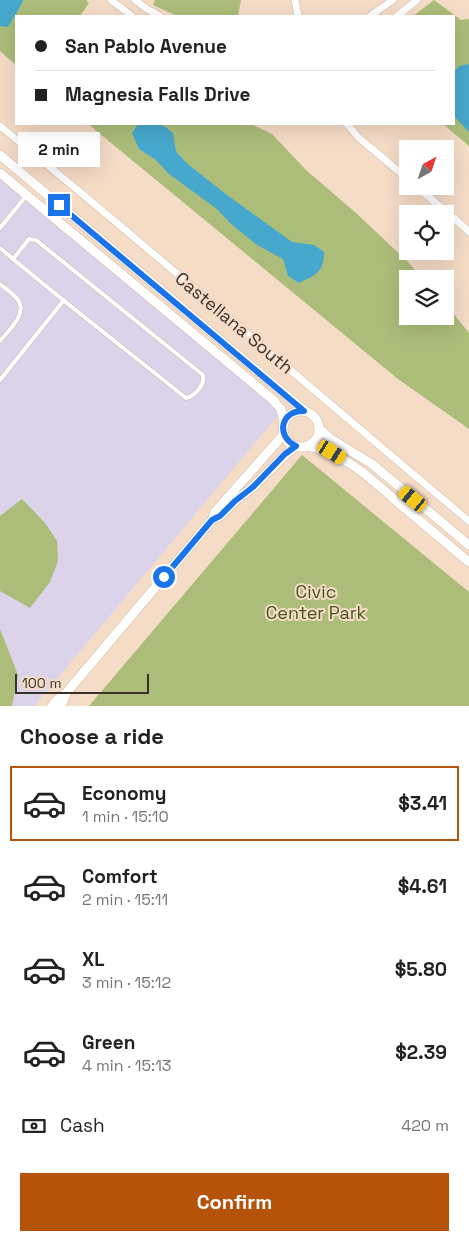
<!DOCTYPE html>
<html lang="en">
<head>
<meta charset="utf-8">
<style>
	body { margin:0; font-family:"Space Grotesk",sans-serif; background:#f2f2f2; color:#222; height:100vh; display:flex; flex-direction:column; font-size:19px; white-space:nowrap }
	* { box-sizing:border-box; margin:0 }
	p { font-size:16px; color:#767676 }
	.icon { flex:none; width:28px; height:28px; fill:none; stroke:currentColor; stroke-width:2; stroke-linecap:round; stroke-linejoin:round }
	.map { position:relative; height:706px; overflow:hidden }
	.sheet { display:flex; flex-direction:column; background:#fff; flex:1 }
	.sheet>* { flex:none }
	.hud { position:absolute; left:15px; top:15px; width:440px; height:110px; border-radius:0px; box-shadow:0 5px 20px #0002; display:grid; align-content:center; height:110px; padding:0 20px; background:#fff }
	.needle { width:32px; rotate:40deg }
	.fabs { position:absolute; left:399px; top:140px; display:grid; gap:10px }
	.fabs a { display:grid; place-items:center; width:55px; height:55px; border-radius:0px; background:#fff; box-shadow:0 5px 20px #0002; font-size:25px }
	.scale { position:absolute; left:15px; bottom:12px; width:134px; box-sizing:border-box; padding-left:5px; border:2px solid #3b3129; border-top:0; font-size:14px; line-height:18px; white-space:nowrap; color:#3b3129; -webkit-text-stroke:4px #f5dcc7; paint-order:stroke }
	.end { position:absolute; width:22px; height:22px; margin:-11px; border:6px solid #1a73e8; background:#fff; box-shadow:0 0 0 2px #fff }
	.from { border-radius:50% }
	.bubble { position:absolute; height:35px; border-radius:0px; background:#fff; box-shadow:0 5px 20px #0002; font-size:16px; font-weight:700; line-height:35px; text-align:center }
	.car { position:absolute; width:15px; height:30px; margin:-15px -8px; border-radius:6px; box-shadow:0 0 4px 1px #0007; background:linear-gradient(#f5c518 24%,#345 0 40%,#f5c518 0 76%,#345 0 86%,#f5c518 0) }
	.hud b { display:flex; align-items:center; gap:18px; height:48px; font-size:19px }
	.hud b+b { border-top:1px solid #e0e0e0 }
	.hud i { width:12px; height:12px; background:#222 }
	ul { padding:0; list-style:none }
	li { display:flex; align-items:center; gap:15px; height:75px; margin:0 10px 8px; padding:0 10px; border:2px solid transparent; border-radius:0px }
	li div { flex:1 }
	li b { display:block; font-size:19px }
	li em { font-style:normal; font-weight:700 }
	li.current { border-color:#b45309 }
	li>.icon { width:45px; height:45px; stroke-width:1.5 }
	h2 { padding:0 20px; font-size:22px; line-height:60px }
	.pay { display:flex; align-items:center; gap:12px; height:55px; padding:0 20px; font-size:19px }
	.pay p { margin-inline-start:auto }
	.cta { display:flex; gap:10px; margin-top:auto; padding:10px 20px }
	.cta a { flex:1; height:58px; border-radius:0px; background:#b45309; color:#fff; font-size:20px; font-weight:700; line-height:58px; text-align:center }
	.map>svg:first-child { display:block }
	.education { fill:#dad3e9 }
	.green { fill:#acbd7a }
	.water { fill:#47a8cd }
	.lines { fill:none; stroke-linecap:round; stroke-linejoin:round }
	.service-casing { stroke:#cdb5a1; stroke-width:5 }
	.minor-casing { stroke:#cdb5a1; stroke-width:8 }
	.tertiary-casing { stroke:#cdb5a1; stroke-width:10 }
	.service { stroke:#fff; stroke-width:4 }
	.minor { stroke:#fff; stroke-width:7 }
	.tertiary { stroke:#fff; stroke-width:9 }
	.route { stroke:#1a73e8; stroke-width:6 }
	.labels { text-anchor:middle; stroke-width:4; stroke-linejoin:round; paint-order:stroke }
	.street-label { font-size:18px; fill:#3b3129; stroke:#f5dcc7 }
	.park-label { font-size:18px; fill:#48551d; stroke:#f5dcc7 }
</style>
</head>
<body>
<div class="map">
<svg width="469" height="706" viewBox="0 0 469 706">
	<rect width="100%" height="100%" fill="#f5dcc7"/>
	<polygon class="education" points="0,179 281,412 34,706 0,706"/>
	<g class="green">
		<polygon points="0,0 86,0 89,3 80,16 16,16 16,65 0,51"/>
		<polygon points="155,0 241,0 238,16 177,16 153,5"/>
		<polygon points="434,0 461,20 469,19 469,146 443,124 454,124 454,16 413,16"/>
		<polygon points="88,124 251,124 272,134 306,170 356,213 408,262 423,279 408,279 408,316 445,316 445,303 469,333 469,429 398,379"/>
		<polygon points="302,455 469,592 469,706 89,706"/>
		<polygon points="22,499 45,523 57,541 58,561 50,582 30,608 0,591 0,516"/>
		<polygon points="0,629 18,675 12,706 0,706"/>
	</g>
	<g class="water">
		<polygon points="0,0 23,0 21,5 8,27 0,26"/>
		<polygon points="469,64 469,132 454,116 454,72 459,66"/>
		<path d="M 138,124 C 155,124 160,121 173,133 L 175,146 L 177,153 L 189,165 L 227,195 L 292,242 L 314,245 L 324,252 C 324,272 316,275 299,283 L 288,276 L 283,259 L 257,245 L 230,223 L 217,209 L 169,174 L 156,160 L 139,149 L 132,133 Z"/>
	</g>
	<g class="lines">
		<defs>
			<g id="service">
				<polyline points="0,228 27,195"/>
				<path d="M 0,248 C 60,299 124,348 186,398 C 195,396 205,385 203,375 L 36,240 L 29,239 L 13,259"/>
				<path d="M 0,284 C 6,289 14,294 18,300 C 28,314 8,331 0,341"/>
				<polyline points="0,380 64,300"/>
			</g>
			<g id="minor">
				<polyline points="111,0 132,16"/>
				<polyline points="135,0 147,9 160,16"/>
				<polyline points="295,0 298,16"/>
				<polyline points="370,16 393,0"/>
				<polyline points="397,16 417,0"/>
				<polyline points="347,124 359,138 408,179"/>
				<path d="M 0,126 C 158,255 312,390 469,521"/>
				<polyline points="416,186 463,226 469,232"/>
			</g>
			<g id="tertiary">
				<polyline points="0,155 305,411"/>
				<polyline points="0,173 272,399 281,409 284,422"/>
				<circle cx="301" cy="429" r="18"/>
				<polyline points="319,428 331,439 372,464 469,545"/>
				<path d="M 307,446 C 346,453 372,480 401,505 C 424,524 446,543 469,562"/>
				<polyline points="212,520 220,516 235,501 253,487 285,455 296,446"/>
				<polyline points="52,706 58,699 67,692 212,520 215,512 284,434"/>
				<polyline points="61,706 67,692"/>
			</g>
		</defs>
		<use href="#service" class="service-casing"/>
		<use href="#minor" class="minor-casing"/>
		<use href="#tertiary" class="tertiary-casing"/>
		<use href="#service" class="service"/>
		<use href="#minor" class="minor"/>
		<use href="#tertiary" class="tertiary"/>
	</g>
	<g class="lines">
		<path class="route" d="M 59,205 L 304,411 C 281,410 275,436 296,446 L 285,454 L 253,487 L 235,501 L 220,516 L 212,520 L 164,577"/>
	</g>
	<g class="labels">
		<g class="street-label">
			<text transform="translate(234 323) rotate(40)" y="6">Castellana South</text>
		</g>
		<g class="park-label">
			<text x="316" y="598">Civic<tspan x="316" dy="21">Center Park</tspan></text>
		</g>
	</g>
</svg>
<div class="fabs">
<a><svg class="needle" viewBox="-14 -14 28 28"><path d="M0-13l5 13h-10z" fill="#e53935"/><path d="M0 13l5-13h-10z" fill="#767676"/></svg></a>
<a><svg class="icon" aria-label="locate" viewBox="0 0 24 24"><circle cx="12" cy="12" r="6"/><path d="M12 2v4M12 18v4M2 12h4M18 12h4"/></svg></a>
<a><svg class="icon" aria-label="layers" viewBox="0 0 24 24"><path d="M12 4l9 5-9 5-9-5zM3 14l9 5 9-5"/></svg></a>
</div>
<div class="scale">100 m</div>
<i class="end from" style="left:164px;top:577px"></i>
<i class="end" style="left:59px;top:205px"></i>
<div class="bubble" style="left:18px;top:132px;width:82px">2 min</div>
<i class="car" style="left:332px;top:452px;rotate:121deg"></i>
<i class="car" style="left:413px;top:499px;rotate:309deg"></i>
<div class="hud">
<b><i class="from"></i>San Pablo Avenue</b>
<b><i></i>Magnesia Falls Drive</b>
</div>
</div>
<section class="sheet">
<h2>Choose a ride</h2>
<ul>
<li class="current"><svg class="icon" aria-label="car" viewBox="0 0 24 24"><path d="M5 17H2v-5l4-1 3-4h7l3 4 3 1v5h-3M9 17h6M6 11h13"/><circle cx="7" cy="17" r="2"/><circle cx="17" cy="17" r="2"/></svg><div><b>Economy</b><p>1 min · 15:10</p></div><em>$3.41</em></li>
<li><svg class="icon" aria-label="car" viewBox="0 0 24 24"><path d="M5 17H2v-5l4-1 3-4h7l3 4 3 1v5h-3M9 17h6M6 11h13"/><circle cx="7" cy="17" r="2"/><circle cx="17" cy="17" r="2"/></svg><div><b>Comfort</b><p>2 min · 15:11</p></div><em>$4.61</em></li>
<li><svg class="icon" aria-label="car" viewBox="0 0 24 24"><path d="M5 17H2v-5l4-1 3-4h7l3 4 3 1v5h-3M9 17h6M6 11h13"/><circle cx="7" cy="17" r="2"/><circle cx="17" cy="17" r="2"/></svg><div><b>XL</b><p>3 min · 15:12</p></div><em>$5.80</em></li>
<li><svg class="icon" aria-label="car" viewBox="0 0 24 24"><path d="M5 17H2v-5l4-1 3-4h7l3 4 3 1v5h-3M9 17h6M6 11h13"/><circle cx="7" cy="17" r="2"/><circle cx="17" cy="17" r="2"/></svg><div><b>Green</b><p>4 min · 15:13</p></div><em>$2.39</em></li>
</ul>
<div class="pay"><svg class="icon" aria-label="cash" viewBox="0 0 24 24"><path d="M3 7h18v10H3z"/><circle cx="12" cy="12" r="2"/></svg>Cash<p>420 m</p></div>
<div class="cta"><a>Confirm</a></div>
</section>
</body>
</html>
